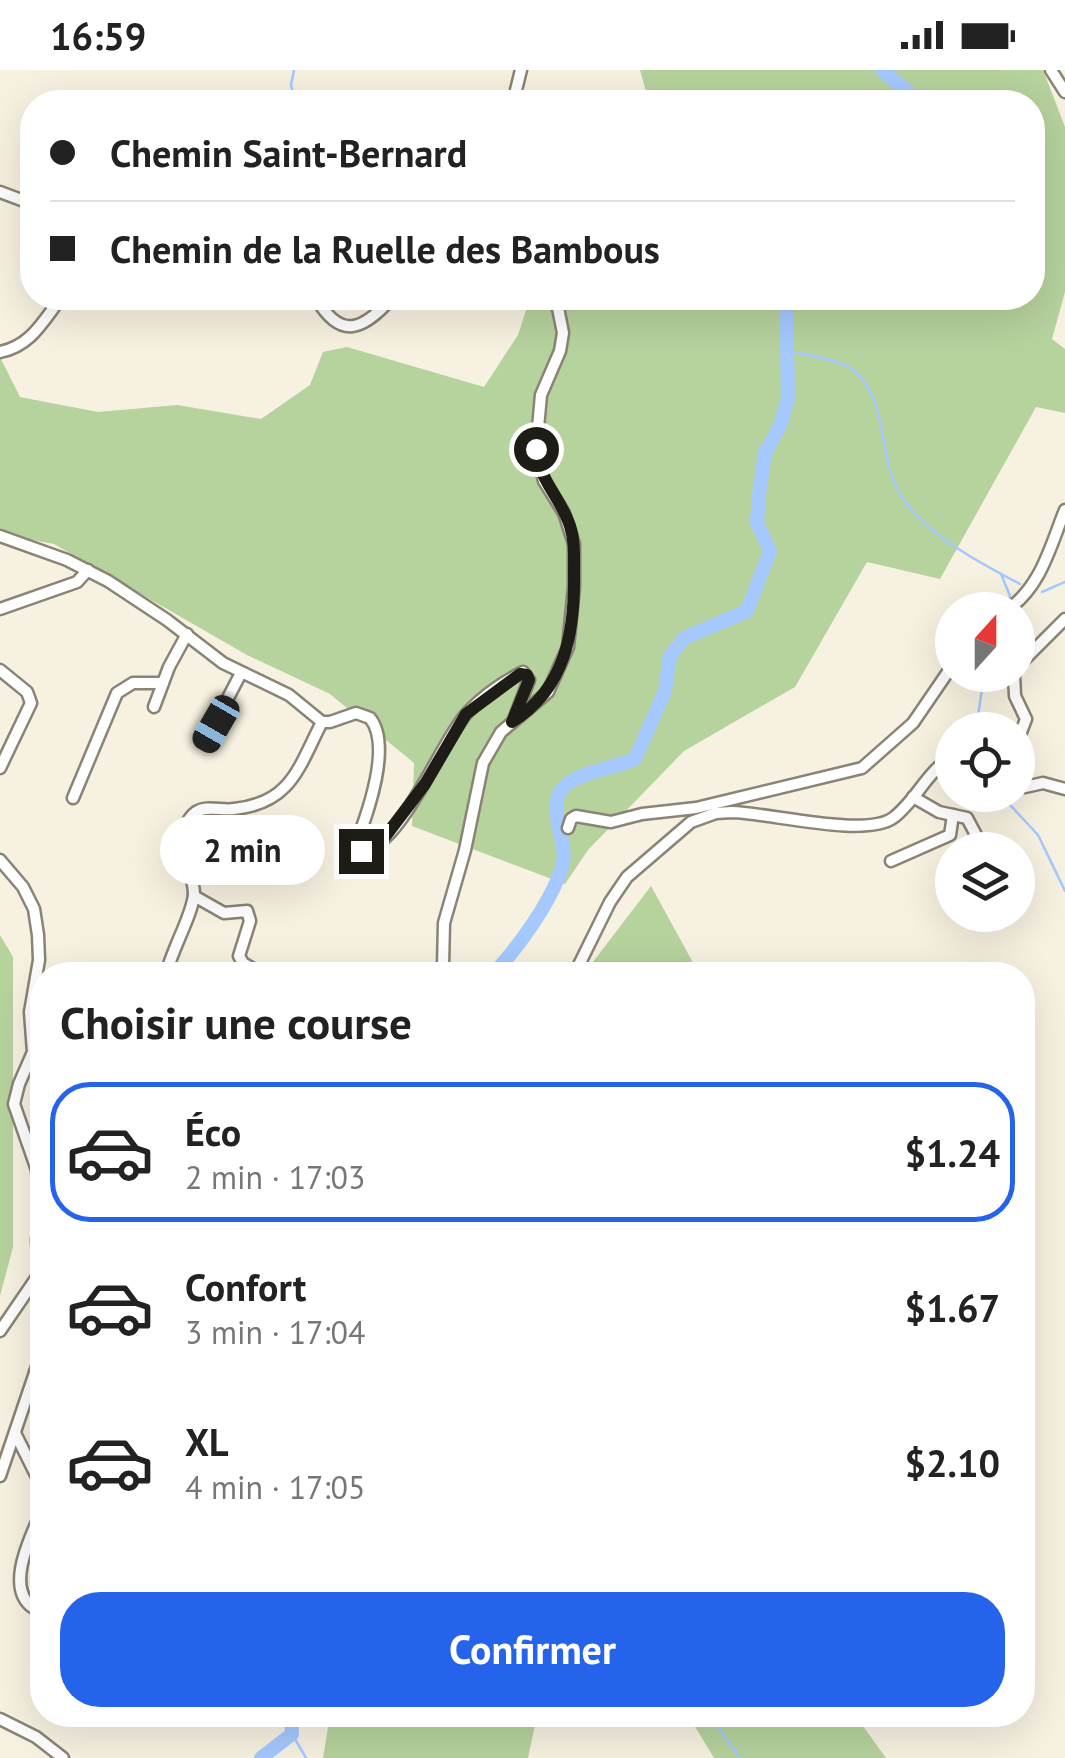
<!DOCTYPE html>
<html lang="fr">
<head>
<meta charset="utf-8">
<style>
	body { margin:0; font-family:"PT Sans",sans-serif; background:#f2f2f2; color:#222; height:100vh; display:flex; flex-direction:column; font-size:38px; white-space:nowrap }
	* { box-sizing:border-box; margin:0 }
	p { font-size:32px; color:#767676 }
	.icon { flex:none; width:55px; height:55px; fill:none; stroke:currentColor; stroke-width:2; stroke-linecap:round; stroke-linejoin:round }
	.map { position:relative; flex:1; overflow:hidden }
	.side { position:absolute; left:30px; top:892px; width:1005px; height:765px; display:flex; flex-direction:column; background:#fff; border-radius:40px; box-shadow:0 10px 40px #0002 }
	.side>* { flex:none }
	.guide { position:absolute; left:20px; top:20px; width:1025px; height:220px; border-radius:40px; box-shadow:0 10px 40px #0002; display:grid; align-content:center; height:220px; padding:0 30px; background:#fff }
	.needle { width:65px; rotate:21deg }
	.buttons { position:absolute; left:935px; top:522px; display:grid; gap:20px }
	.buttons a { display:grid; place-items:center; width:100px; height:100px; border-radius:50%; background:#fff; box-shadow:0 10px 40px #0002; font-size:50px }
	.end { position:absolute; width:45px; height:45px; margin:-22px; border:12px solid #1e1c16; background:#fff; box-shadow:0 0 0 5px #fff }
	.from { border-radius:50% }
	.bubble { position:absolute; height:70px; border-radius:35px; background:#fff; box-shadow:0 10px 40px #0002; font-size:32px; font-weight:700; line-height:70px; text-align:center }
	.car { position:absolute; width:30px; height:60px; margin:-30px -15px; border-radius:12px; box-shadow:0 0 8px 2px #0007; background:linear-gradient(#222 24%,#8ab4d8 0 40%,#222 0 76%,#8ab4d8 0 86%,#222 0) }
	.guide b { display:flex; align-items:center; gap:35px; height:95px; font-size:38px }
	.guide b+b { border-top:2px solid #e0e0e0 }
	.guide i { width:25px; height:25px; background:#222 }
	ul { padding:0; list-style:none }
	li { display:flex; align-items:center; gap:30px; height:140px; margin:0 20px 15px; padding:0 10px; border:5px solid transparent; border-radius:40px }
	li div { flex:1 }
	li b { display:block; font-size:38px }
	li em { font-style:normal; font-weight:700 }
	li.selected { border-color:#2563eb }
	li>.icon { width:90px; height:90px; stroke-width:1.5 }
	h2 { padding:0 30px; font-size:45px; line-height:120px }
	.cta { display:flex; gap:20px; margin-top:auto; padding:20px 30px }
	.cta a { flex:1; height:115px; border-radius:40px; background:#2563eb; color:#fff; font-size:40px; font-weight:700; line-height:115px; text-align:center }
	.status { display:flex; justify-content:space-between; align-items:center; height:70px; padding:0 50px; background:#fff; direction:ltr }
	.status svg { height:28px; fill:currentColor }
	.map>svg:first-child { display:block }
	.green { fill:#b6d29d }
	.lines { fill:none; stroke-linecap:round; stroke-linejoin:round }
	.stream { stroke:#a5c9fe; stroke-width:2.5 }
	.river { stroke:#a5c9fe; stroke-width:14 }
	.minor-casing { stroke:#898475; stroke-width:15 }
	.minor { stroke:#fff; stroke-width:10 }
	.route { stroke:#1e1c16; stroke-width:12 }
</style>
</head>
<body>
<div class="status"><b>16:59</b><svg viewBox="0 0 49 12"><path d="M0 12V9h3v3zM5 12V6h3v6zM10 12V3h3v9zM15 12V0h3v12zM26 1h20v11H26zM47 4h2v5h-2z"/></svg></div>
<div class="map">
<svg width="1065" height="1688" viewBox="0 0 1065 1688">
	<rect width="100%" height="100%" fill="#f7f1e1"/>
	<g class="green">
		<polygon points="640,0 1043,0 1065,57 1065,222 1052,269 1065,279 1065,343 1036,337 940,509 867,492 795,617 684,681 588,780 565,814 412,756 414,693 330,624 247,585 54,474 0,464 0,287 20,327 98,342 177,335 261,349 310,315 323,282 347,277 484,317 518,265 530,228 1032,228 1032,32 649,32"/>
		<polygon points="651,816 696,898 687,905 583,905"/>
		<polygon points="0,865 13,887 13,1177 0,1226"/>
		<polygon points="330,1645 537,1645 528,1688 323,1688"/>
		<polygon points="688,1645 855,1645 886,1688 714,1688"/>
	</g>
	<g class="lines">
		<g class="stream">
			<polyline points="294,0 291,15 295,32"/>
			<path d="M 785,280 C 801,284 841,290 852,299 C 891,330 876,389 902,427 C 928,466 980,493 1020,514"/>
			<polyline points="1001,504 1010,526 1009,534"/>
			<polyline points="1042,522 1065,512"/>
			<polyline points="976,660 984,605"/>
			<polyline points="1001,725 1038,765 1065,821"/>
			<polyline points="710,1645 740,1688"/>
			<polyline points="292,1664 306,1688"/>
		</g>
		<g class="river">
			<polyline points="882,0 920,32"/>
			<path d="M 492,905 C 517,879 554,829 563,793 C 568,770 545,739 563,718 C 577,702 615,698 635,689 L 665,621 L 670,586 L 684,568 L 747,541 L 770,481 L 757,453 L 759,423 L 765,383 L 781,354 L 788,327 L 786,228"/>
			<polyline points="261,1688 292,1664 291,1645"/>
		</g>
		<defs>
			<g id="minor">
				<polyline points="1051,0 1065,22"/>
				<polyline points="513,32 521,0"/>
				<polyline points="0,122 32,134"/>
				<path d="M 316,228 C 341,271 363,260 392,228"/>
				<path d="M 0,282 C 31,276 43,251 61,228"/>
				<path d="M 0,466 L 67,490 L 108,511 L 167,550 L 223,593 L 289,625 L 322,652 L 330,652 L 356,643 L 370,648 C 392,675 368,742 357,771 L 361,781 C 401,778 441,671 467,643 C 482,627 503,612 523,602 L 529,610 L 513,652"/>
				<polyline points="0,539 77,512 88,500"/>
				<path d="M 1007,540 C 1041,517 1050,477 1065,440"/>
				<polyline points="1018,596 1065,549"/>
				<polyline points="0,600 27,622 31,633 0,698"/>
				<polyline points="1014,605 1015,626 1026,649 1018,670"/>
				<polyline points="154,637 169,597 187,564"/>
				<polyline points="205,672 241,603"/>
				<polyline points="1018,715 1025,717 1043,713 1065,719"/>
				<polyline points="913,727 939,742 967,748 984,780"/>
				<polyline points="73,728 117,623 133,613 163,613"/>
				<polyline points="568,758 571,749 576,746 611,752 642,744 696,738 862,698 913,653 952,596"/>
				<polyline points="0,790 23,817 34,839 38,865 39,890 30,942 33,982 19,1014 14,1034 37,1100 40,1141 37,1170 39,1204 0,1261"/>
				<polyline points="891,791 950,765 953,745"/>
				<polyline points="194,826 224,843 247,841 250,851 239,886 243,893 263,905"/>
				<polyline points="948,831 952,830"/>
				<path d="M 166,905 C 171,881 193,844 194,824 C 194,801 171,761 196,742 C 206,735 223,741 234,739 C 292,733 299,696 322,652"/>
				<polyline points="439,905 443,895 444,853 465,780 483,693 501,662 548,622 568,577 574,517 574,474 564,443 544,411 536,379 541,325 560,281 563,263 558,238 550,228"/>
				<path d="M 574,905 L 610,832 L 627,807 L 691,752 L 716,743 L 732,742 C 770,743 865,768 893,748 C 916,731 927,701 952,687"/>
				<polyline points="35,1302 42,1315"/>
				<polyline points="15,1363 42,1417"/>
				<polyline points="0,1406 42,1282"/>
				<path d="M 42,1441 C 29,1469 0,1528 42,1542"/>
				<polyline points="0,1649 36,1667 63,1688"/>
			</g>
		</defs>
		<use href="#minor" class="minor-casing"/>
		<use href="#minor" class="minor"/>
	</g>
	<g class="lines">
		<path class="route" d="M 361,781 L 373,779 L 381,772 L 425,714 L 466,644 L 520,604 L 527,605 L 529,610 L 512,652 C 566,618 575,561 574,503 C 574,487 575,471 570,456 C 561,428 539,410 536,379"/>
	</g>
</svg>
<div class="buttons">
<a><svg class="needle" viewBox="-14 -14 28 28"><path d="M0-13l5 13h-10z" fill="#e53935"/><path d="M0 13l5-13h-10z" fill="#767676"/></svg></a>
<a><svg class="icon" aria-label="locate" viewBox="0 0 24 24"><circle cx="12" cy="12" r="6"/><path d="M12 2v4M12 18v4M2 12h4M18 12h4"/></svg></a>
<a><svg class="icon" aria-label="layers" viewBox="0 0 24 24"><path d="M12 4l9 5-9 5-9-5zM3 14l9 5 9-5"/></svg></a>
</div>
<i class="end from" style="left:536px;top:379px"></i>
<i class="end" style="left:361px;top:781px"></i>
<div class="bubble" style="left:160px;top:745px;width:165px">2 min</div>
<i class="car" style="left:216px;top:654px;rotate:210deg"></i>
<div class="guide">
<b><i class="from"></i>Chemin Saint-Bernard</b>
<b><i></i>Chemin de la Ruelle des Bambous</b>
</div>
<section class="side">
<h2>Choisir une course</h2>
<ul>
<li class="selected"><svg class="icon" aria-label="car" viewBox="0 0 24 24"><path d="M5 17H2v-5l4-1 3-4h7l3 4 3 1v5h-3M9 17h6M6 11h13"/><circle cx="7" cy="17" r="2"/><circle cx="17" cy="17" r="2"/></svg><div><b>Éco</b><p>2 min · 17:03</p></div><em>$1.24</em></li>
<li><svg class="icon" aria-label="car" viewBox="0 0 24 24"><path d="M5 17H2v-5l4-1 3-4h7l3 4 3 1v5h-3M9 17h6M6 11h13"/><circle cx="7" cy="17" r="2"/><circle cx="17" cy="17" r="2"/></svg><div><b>Confort</b><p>3 min · 17:04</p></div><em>$1.67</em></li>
<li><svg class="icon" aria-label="car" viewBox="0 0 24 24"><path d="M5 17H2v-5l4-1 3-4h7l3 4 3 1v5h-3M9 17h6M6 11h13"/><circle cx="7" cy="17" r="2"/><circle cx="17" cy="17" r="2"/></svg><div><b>XL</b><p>4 min · 17:05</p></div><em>$2.10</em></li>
</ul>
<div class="cta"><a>Confirmer</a></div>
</section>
</div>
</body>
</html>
